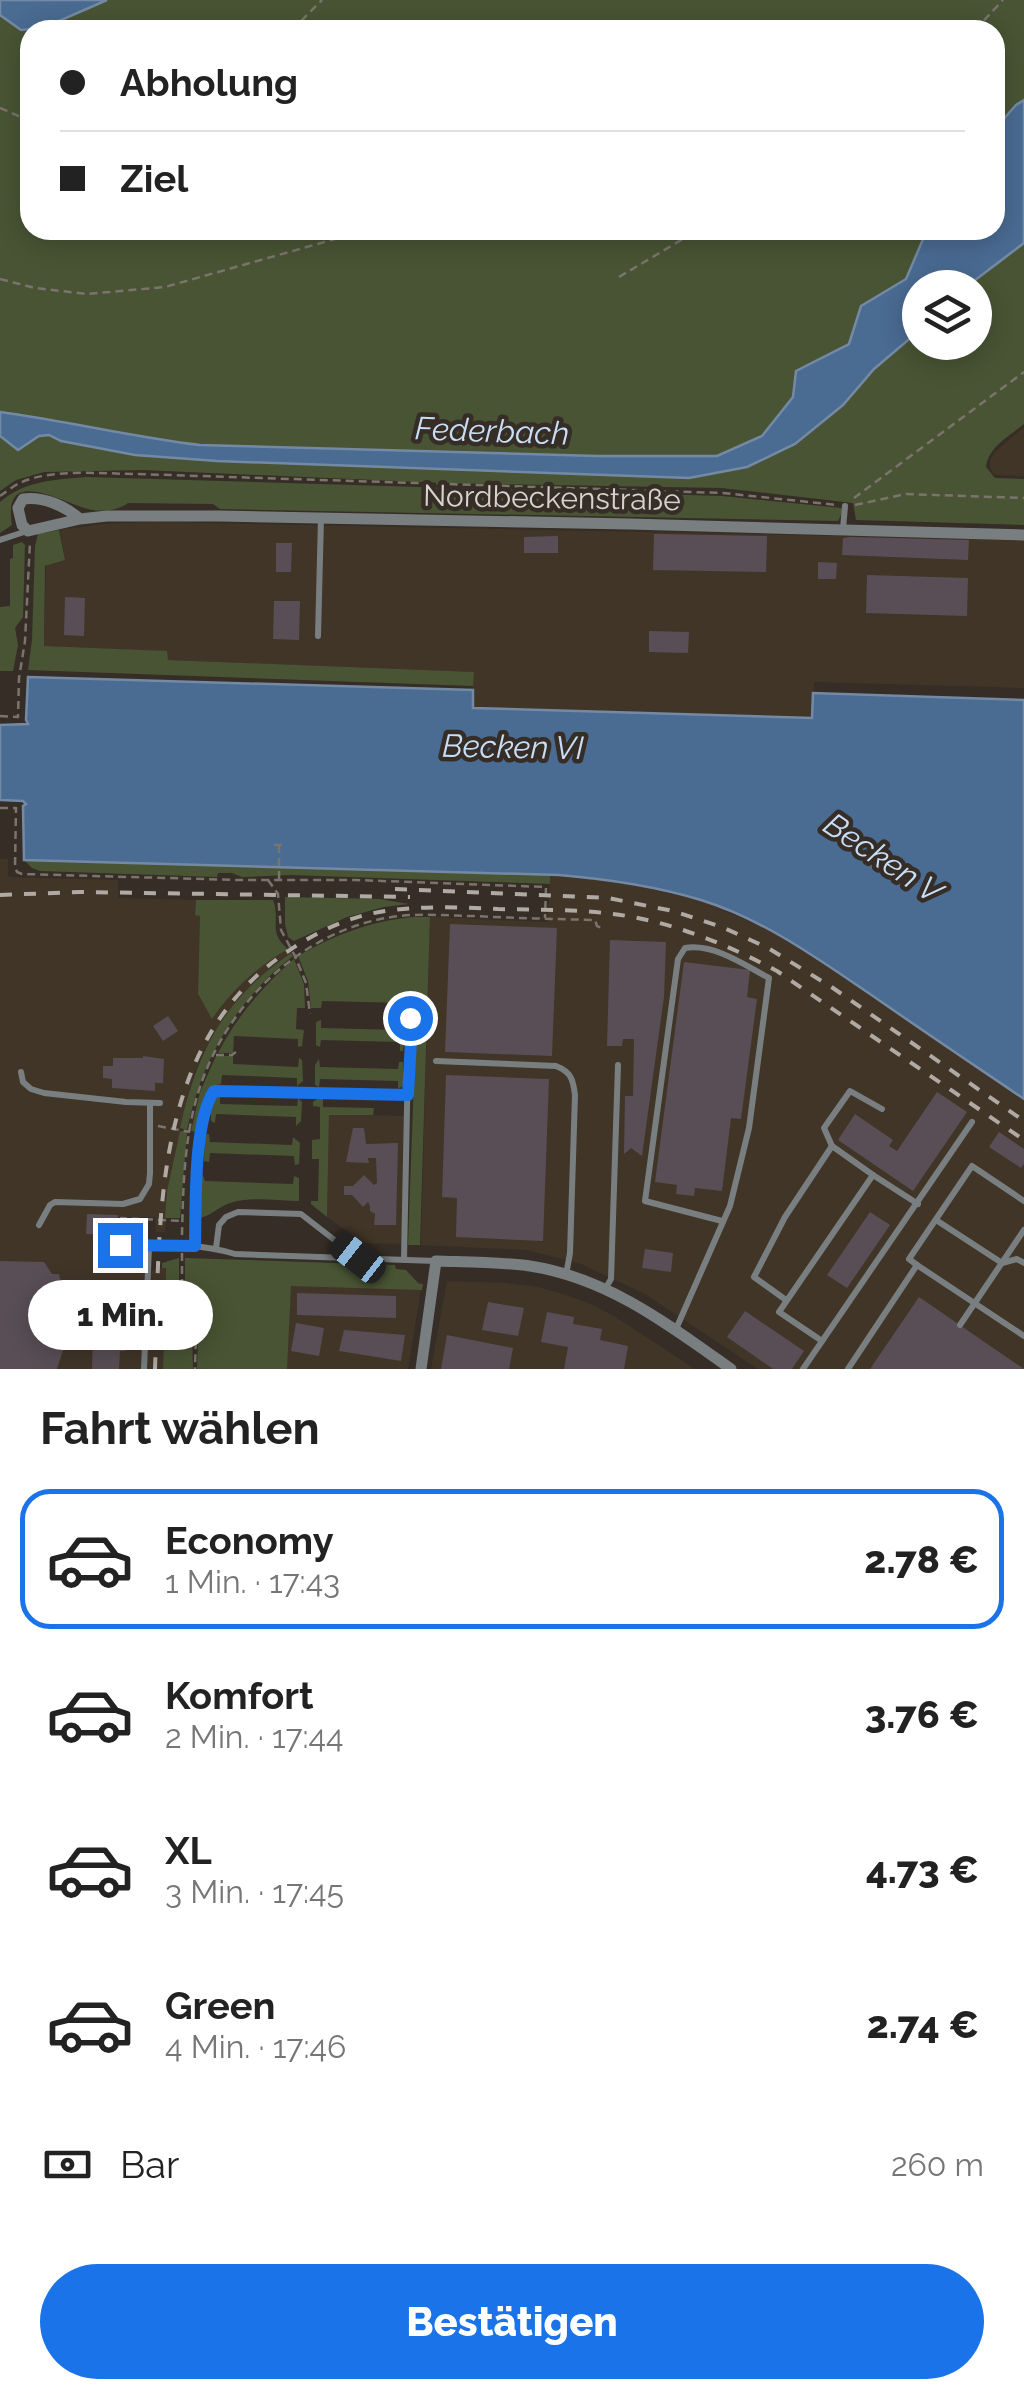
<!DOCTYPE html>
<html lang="de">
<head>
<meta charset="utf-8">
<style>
	body { margin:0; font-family:Raleway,sans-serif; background:#f6f6f6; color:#222; height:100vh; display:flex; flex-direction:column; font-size:38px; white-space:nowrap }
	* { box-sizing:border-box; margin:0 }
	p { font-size:32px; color:#767676 }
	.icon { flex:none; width:55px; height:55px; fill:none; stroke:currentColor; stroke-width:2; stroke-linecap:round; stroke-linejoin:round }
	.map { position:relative; height:1369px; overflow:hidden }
	.drawer { display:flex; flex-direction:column; background:#fff; flex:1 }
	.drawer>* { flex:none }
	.guide { position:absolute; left:20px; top:20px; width:985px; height:220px; border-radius:30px; box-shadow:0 5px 25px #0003; display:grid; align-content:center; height:220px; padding:0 40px; background:#fff }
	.buttons { position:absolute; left:902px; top:270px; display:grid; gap:20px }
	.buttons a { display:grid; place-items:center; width:90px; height:90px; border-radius:50%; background:#fff; box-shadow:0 5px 25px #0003; font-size:50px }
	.end { position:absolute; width:45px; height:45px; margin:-22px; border:12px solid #1a73e8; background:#fff; box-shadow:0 0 0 5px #fff }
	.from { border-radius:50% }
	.bubble { position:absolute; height:70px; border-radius:35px; background:#fff; box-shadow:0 5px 25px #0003; font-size:32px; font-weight:800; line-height:70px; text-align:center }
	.car { position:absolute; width:30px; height:60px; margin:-30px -15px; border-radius:12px; box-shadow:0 0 8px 2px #0007; background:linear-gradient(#222 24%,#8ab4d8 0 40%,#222 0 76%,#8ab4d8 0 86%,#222 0) }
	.guide b { display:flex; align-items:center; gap:35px; height:95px; font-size:38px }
	.guide b+b { border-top:2px solid #e0e0e0 }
	.guide i { width:25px; height:25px; background:#222 }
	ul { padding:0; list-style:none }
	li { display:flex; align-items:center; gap:30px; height:140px; margin:0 20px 15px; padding:0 20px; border:5px solid transparent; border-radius:30px }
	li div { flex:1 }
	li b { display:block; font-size:38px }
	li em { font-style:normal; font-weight:800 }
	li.active { border-color:#1a73e8 }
	li>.icon { width:90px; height:90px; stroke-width:1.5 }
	h2 { padding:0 40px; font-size:45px; line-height:120px }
	.pay { display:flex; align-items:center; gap:25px; height:110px; padding:0 40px; font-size:38px }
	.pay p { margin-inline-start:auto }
	.button { display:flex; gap:20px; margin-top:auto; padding:20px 40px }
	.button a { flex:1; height:115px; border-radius:60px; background:#1a73e8; color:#fff; font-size:40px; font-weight:800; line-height:115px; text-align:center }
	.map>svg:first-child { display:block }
	.built { fill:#413528 }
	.green { fill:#495434 }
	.water { fill:#4a6b92; stroke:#748aa4; stroke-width:2.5 }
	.building { fill:#594e55 }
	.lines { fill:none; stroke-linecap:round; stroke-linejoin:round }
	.path { stroke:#7a746d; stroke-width:2.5; stroke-dasharray:8 5; stroke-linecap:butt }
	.lane { stroke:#797f80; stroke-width:6 }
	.street { stroke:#797f80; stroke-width:11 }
	.rail { stroke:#b0aaa4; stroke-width:4; stroke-dasharray:12 12; stroke-linecap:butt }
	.route { stroke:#1a73e8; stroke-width:12 }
	.labels { text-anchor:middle; stroke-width:9; stroke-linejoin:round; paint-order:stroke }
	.street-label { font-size:30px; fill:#d7d2cd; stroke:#362e26 }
	.water-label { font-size:32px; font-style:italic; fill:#c8ddf6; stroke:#362e26 }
</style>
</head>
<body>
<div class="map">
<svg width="1024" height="1369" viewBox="0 0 1024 1369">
	<rect width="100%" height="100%" fill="#362e26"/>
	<g class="built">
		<polygon points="1024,427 1024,476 994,475 990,467 990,460 995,452"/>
		<polygon points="154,522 1024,540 1024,688 814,682 812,718 473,708 473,672 167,660 167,652 44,646 46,566 65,560 60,530 101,524"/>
		<polygon points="0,859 8,859 8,877 118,880 118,898 196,900 195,914 200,915 198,995 212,1018 239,985 264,963 288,949 291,953 276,963 237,1000 204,1050 194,1074 187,1099 171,1172 167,1191 165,1232 156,1232 155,1217 118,1217 117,1228 98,1231 98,1244 103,1244 103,1255 123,1257 133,1265 136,1274 166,1267 163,1369 0,1369"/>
		<polygon points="550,874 609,879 703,901 789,939 825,961 1024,1101 1024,1369 758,1369 645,1294 579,1263 526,1250 421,1245 430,917 548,922"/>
		<polygon points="329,1114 405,1116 402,1244 363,1243 327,1217"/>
		<polygon points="285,1278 422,1282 408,1369 282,1369"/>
		<polygon points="447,1281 506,1283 538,1287 566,1295 593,1305 617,1318 695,1369 431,1369"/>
	</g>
	<g class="green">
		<polygon points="107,0 1024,0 1024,100 1016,105 995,129 995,30 30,30 30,230 927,230 906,279 861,307 849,344 796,371 793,397 762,436 717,456 597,456 200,445 138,438 59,420 0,412 0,15 21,30 43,28"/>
		<path d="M 1024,243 L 1024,424 C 1010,436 988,447 986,467 L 995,478 L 1024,479 L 1024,525 L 856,520 L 853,503 L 722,488 L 443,483 L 142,470 L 44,472 L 16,480 L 0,491 L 0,436 L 18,450 L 39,436 L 49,435 L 61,441 L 135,455 L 217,461 L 689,478 L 747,467 L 795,444 L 843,405 L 874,369 L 920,330 L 920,342 L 975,342 L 975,288 L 966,287 Z"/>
		<path d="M 86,477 L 722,496 L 841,508 L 843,511 L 838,521 L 220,509 L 213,504 L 128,503 C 118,511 100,512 88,509 C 60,502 2,465 12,525 L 0,533 L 0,502 C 26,480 54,480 86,477 Z"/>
		<polygon points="59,530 65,560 45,566 44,646 167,651 168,660 474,672 473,686 28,670 32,640 35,546 38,534"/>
		<polygon points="22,542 25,545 23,617 15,628 18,645 13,671 0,671 0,607 10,606 10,559 13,558 13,545"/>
		<polygon points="24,860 550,874 550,884 290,875 242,877 232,873 218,873 217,877 40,871 32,868"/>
		<polygon points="285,897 380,899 409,904 384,907 347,917 294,941 288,937 285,924"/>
		<path d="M 196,900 L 273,900 C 281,921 267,932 288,949 C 257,967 233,989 212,1019 L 198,994 L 200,916 L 195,915 Z"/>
		<path d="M 413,917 L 430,917 L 420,1245 L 408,1245 L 416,1023 L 414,1014 L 405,1011 L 405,1003 L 322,1001 L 321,1008 L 311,1008 L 308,981 L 298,956 C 334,935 371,921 413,917 Z"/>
		<path d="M 291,953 L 293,956 C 237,999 201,1060 187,1130 L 180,1128 C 197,1051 224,999 291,953 Z"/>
		<path d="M 294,959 L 304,984 L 305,1008 L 297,1008 L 296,1029 L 304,1030 L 302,1046 L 298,1047 L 298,1039 L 234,1036 L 233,1053 L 218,1053 C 237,1016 263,986 294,959 Z"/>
		<polygon points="321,1020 321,1028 400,1030 401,1023 406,1027 403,1051 400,1051 400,1042 321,1040 320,1047 316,1045 316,1022"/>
		<path d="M 216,1056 L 233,1056 L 233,1064 L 298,1067 L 299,1058 L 302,1060 L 303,1081 L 297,1086 L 297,1078 L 222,1075 L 221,1084 C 199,1088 201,1113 197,1132 L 191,1131 L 200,1092 Z"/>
		<polygon points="319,1059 320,1067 398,1069 399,1062 403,1062 403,1086 398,1089 398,1081 320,1079 319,1087 315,1085 315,1065"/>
		<polygon points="217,1096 220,1096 220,1104 297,1106 298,1098 302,1102 301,1121 296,1126 296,1117 216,1114 215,1123 211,1121 211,1110"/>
		<polygon points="317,1099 323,1099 323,1107 374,1108 373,1115 329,1115 327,1217 311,1204 311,1201 318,1201 319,1159 312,1159 312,1140 320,1139 320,1107 313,1106 313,1102"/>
		<polygon points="180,1131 187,1132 180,1218 165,1218 167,1191"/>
		<polygon points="207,1134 209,1134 210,1142 292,1145 293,1137 300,1143 299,1164 295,1165 294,1156 210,1153 209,1162 204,1161 205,1136"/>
		<path d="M 202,1173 L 205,1181 L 293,1184 L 294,1176 L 299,1178 L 299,1201 C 277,1201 251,1196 230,1203 C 218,1207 211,1216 199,1218 L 200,1175 Z"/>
		<polygon points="179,1258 179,1292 192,1329 193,1369 163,1369 166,1268 162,1268 162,1263"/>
		<polygon points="185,1258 395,1265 396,1269 406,1270 419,1284 423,1284 422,1290 291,1286 287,1369 197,1369 198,1334 185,1297"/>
	</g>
	<g class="water">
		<polygon points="0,0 107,0 43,28 21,30 0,15"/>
		<path d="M 1024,100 L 1024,243 L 966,287 L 920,288 L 920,330 L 874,369 L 843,405 L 795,444 L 747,467 L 689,478 L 217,461 L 135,455 L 61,441 L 49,435 L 39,436 L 18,450 L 0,436 L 0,412 C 67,421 133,437 200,445 L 597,456 L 717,456 L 762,436 L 793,397 L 796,371 L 849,344 L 861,306 L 906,279 L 927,230 L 995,230 L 995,129 L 1016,105 Z"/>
		<path d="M 28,677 L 473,690 L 473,708 L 812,718 L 813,693 L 1024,700 L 1024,1099 C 974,1065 923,1031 873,996 C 818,959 765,920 701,900 C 655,886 607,879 559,875 L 24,860 L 23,806 L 26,804 L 23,801 L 0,800 L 0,725 L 28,724 L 26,720 Z"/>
	</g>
	<g class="building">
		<polygon points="654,534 767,536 766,572 653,570"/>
		<polygon points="558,536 558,553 524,553 524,537"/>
		<polygon points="851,537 969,540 968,560 842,555 843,538"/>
		<polygon points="276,543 292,543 291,572 276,572"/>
		<polygon points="818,562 837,563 836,579 818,579"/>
		<polygon points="867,575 968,578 967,616 866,613"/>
		<polygon points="65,597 85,598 84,636 64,635"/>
		<polygon points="274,601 300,601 299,640 273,639"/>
		<polygon points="649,631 689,632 688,653 649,652"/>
		<polygon points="450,924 557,928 552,1056 445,1052"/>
		<polygon points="610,940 666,942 664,997 642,1156 631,1148 624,1154 625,1096 633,1096 634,1039 623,1039 622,1046 607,1046"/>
		<polygon points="684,962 750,970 747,997 757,999 741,1119 731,1118 722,1191 695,1188 694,1196 676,1194 677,1185 655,1182"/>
		<polygon points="168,1016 178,1031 163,1041 153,1026"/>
		<polygon points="143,1056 164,1059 163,1083 155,1083 155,1091 112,1088 112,1079 103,1078 103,1066 113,1066 113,1058 143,1058"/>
		<polygon points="446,1075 549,1079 543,1241 456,1237 457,1198 442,1197"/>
		<polygon points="937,1092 967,1112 913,1191 838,1140 855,1114 893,1140 889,1146 897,1151"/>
		<polygon points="353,1128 364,1128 366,1144 398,1143 396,1225 374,1225 375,1214 370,1211 370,1206 368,1202 363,1207 352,1195 344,1195 344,1186 353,1186 364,1175 374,1185 377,1183 376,1158 368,1158 369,1163 346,1162"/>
		<polygon points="999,1132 1024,1149 1024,1164 1021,1168 989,1147"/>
		<polygon points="870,1212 890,1225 847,1288 827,1275"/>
		<polygon points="87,1214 118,1215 117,1235 86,1234"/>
		<polygon points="645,1249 673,1253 671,1272 642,1268"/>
		<polygon points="0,1261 44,1262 52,1274 59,1274 68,1310 94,1315 94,1311 79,1310 79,1303 128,1305 126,1351 120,1351 119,1369 92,1369 93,1335 80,1335 67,1338 57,1369 0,1369"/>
		<polygon points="297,1293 396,1296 396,1318 297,1315"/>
		<polygon points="919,1297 1024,1369 870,1369"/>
		<polygon points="488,1302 524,1308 518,1336 482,1330"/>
		<polygon points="745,1311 804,1351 792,1369 773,1369 727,1337"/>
		<polygon points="547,1312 574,1317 573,1324 602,1329 600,1340 628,1346 624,1369 564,1369 568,1347 541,1342"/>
		<polygon points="296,1323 324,1328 319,1356 291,1351"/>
		<polygon points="344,1330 405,1335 401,1361 339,1351"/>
		<polygon points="447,1335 513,1348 509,1369 441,1369"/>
	</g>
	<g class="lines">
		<g class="path">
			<polyline points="292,30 322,0"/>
			<polyline points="975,30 1003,0"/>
			<polyline points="0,108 30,121"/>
			<polyline points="619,277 698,230"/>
			<polyline points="0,279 35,288 87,294 165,287 367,230"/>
			<path d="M 0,496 C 6,492 13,486 20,483 C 51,468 104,474 138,474 L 723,493 L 837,505"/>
			<polyline points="854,498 1024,372"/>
			<polyline points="855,505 906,494 1024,498"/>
			<polyline points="0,716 18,717 19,678 25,641 30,542"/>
			<polyline points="0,808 16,808 15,867 17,872 22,874 238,880 355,880 546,887 545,918"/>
			<polyline points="274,845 284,845"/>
			<polyline points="279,879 279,845"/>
			<polyline points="268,880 278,894 281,930 295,956 306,983 310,1014"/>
			<polyline points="216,1055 232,1055 237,1051"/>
			<polyline points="158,1126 190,1132"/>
			<polyline points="120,1233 121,1218 183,1221"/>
			<path d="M 182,1235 C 183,1191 184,1143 196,1100 C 223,1002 310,920 412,915 C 433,914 453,916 473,916 C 514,918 554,919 595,920 L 597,926 L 602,928"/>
			<polyline points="182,1253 182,1297 196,1332 195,1369"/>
		</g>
		<g class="lane">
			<polyline points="843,529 845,506"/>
			<polyline points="0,540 27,531"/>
			<polyline points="318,636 321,518"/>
			<path d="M 436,1061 L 556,1066 C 571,1072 573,1079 575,1095 L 570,1253 L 566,1275"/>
			<polyline points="21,1072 23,1082 31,1089 44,1093 126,1102 160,1103"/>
			<polyline points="832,1146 824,1128 850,1091 882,1109"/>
			<polyline points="936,1220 1002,1263 1017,1259 1024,1263"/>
			<polyline points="39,1225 50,1205 55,1202 123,1204 140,1199 149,1184 150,1173 150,1103"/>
			<path d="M 100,1244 C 144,1245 193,1241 235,1254 L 436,1261"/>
			<path d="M 195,1247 C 196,1208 193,1122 214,1091 L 408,1095"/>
			<polyline points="216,1248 219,1225 226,1217 238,1212 301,1214 355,1256"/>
			<polyline points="404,1259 408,1057 412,1023 410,1018"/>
			<polyline points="917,1265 909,1259 972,1166 1024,1201"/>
			<polyline points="605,1289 611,1279 618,1065"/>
			<polyline points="786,1300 754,1277 785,1217 832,1146 873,1175"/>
			<polyline points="960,1325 1024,1230"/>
			<path d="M 676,1329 L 730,1206 L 749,1128 L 769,978 C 745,965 713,943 685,948 L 678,959 L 645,1201 L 722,1221"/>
			<polyline points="822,1341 779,1312 873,1175 918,1204"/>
			<polyline points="144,1369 149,1246"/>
			<polyline points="803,1369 972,1122"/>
			<polyline points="848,1369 917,1265 1024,1336"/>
		</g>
		<g class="street">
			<path d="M 80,519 C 65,506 43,496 23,499 L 18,508 L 22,525 L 28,531 L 80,519 L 107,516 L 219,516 L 630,524 L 1024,535"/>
			<path d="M 421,1369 L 436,1261 C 467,1262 500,1262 530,1266 C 608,1278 669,1325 731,1369"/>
		</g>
		<g class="rail">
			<polyline points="395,889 608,898 673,911 722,927 768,948 833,988 1024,1121"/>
			<polyline points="0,895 81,892 410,897"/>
			<path d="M 155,1369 C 160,1231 150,1062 268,966 C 298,942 332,923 369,914 C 412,905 455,907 498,909 C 541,910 585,909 627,916 C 680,925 730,946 777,971 L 1024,1140"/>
		</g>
	</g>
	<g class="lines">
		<path class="route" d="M 120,1245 L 195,1246 C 196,1208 193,1122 214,1091 L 408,1095 L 412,1023 L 410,1018"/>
	</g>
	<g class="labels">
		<g class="street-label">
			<text transform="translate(552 498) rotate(1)" y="10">Nordbeckenstraße</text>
		</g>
		<g class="water-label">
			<text transform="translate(492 431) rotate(2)" y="11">Federbach</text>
			<text transform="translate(513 747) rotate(1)" y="11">Becken VI</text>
			<text transform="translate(883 858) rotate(34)" y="11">Becken V</text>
		</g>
	</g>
</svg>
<div class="buttons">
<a><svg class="icon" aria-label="layers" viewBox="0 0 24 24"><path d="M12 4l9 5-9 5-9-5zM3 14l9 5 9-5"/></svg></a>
</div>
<i class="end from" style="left:410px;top:1018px"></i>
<i class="end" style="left:120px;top:1245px"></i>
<div class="bubble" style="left:28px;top:1280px;width:185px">1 Min.</div>
<i class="car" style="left:358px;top:1258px;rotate:308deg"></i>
<div class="guide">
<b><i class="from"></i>Abholung</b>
<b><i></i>Ziel</b>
</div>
</div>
<section class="drawer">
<h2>Fahrt wählen</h2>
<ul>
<li class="active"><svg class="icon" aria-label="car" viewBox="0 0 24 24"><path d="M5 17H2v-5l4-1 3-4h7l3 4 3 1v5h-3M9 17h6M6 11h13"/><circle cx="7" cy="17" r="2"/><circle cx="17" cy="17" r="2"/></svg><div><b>Economy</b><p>1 Min. · 17:43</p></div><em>2.78 €</em></li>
<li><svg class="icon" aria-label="car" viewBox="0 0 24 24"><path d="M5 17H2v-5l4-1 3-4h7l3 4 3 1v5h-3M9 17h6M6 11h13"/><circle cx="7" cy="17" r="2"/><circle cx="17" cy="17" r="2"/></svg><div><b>Komfort</b><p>2 Min. · 17:44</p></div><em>3.76 €</em></li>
<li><svg class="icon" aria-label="car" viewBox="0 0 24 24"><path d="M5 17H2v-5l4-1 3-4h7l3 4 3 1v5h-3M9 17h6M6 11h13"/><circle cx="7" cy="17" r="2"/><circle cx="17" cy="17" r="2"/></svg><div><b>XL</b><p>3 Min. · 17:45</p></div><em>4.73 €</em></li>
<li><svg class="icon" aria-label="car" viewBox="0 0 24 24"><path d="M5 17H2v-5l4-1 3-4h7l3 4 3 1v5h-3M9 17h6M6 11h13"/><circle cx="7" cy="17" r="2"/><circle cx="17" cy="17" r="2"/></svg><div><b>Green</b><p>4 Min. · 17:46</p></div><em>2.74 €</em></li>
</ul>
<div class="pay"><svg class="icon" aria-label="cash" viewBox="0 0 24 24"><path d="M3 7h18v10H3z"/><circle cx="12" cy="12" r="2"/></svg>Bar<p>260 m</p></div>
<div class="button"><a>Bestätigen</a></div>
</section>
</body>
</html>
